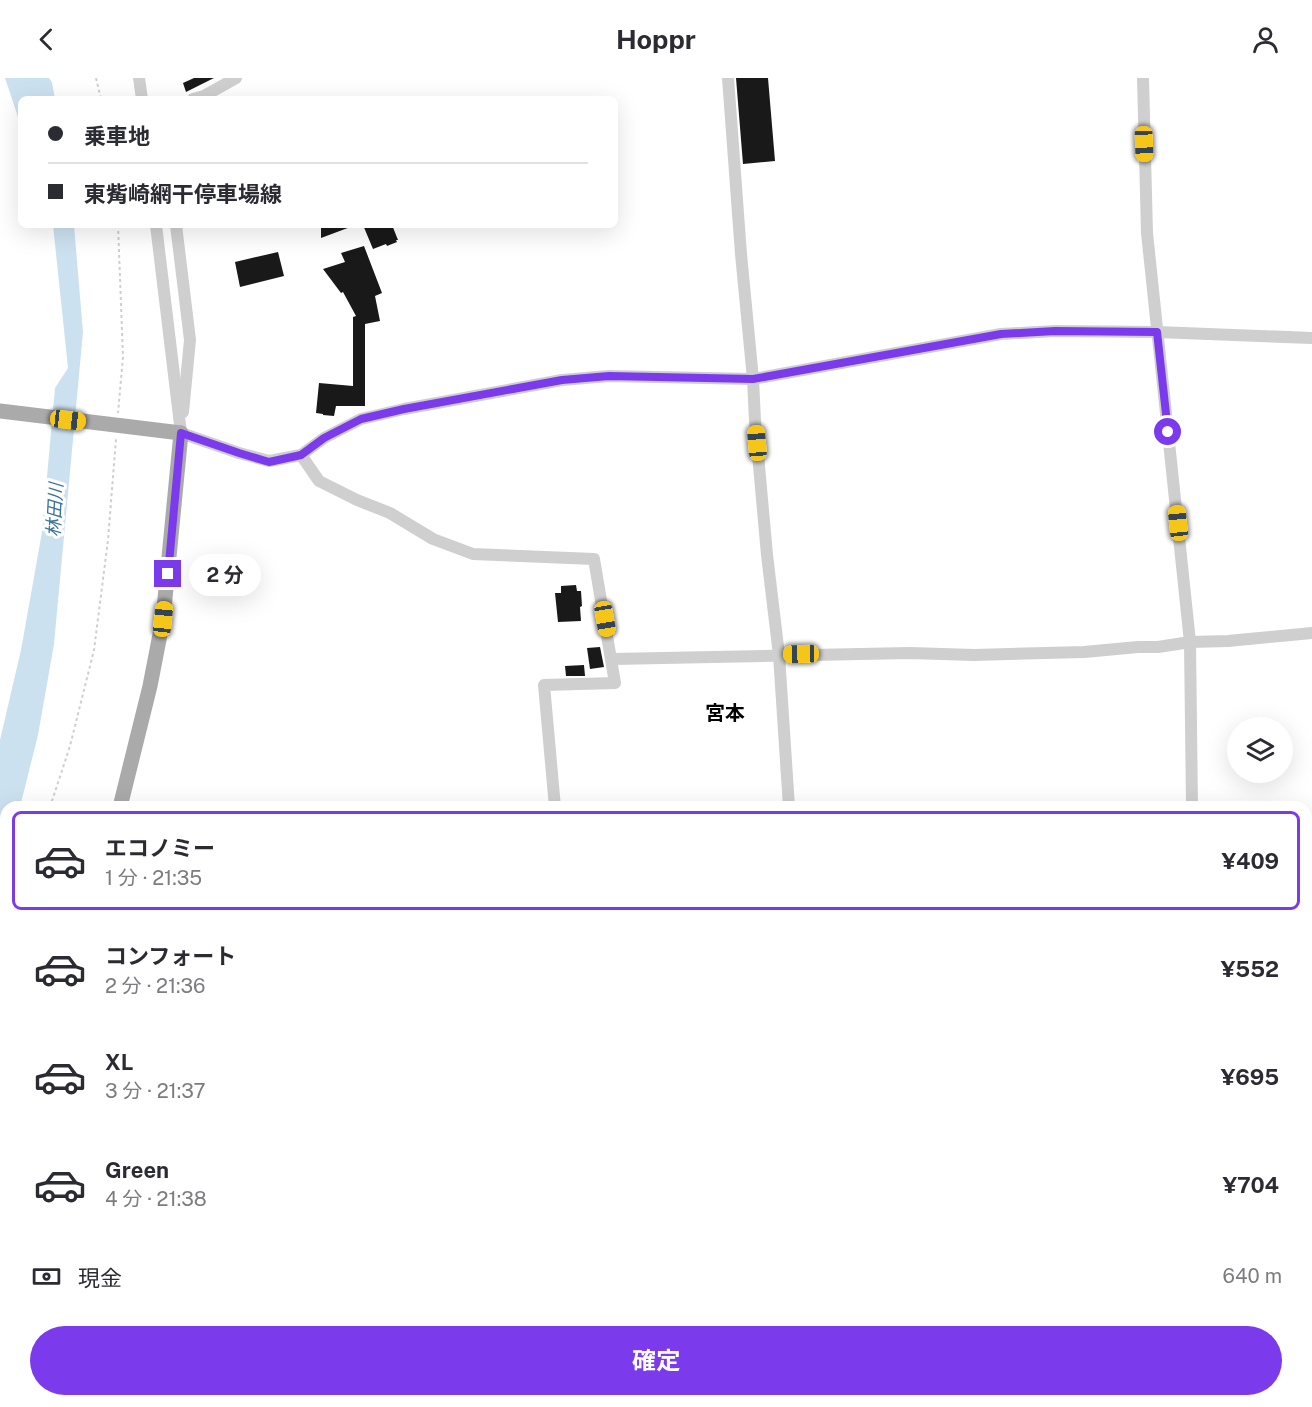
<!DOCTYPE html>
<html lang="ja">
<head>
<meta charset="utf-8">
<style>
	body { margin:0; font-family:"Public Sans","Noto Sans JP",sans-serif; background:#f7f7f7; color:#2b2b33; height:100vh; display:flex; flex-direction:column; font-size:22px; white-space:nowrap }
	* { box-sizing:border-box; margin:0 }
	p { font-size:20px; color:#7c7c81 }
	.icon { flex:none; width:33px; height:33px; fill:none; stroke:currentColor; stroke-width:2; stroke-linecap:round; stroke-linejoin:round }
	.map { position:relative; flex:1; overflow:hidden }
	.sheet { position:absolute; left:0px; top:723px; width:1312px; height:606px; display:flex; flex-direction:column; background:#fff; border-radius:18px 18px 0 0; box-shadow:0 6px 24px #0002 }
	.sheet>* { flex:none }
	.hud { position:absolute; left:18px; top:18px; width:600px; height:132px; border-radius:9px; box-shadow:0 6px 24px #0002; display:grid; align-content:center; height:132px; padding:0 30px; background:#fff }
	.fabs { position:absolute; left:1227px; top:639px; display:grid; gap:12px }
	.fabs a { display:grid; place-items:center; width:66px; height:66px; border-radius:50%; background:#fff; box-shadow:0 6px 24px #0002; font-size:30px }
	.end { position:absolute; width:27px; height:27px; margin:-14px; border:8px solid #7c3aed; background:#fff; box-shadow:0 0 0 3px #fff }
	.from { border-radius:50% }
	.bubble { position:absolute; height:42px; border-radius:21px; background:#fff; box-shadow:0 6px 24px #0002; font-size:20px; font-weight:700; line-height:42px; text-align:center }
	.car { position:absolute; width:18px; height:36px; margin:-18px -9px; border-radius:8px; box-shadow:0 0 4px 2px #0007; background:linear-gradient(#f5c518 24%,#345 0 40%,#f5c518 0 76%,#345 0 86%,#f5c518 0) }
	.hud b { display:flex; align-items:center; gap:21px; height:57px; font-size:22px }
	.hud b+b { border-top:2px solid #e1e1e2 }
	.hud i { width:15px; height:15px; background:#2b2b33 }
	ul { padding:10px 0 0; list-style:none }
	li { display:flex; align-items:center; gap:18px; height:99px; margin:0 12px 9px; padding:0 18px; border:3px solid transparent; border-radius:9px }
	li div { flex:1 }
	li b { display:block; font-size:22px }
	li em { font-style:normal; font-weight:700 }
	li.active { border-color:#7c3aed }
	li>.icon { width:54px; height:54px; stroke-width:1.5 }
	.pay { display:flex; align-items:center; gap:15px; height:66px; padding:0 30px; font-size:22px }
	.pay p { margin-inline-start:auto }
	.button { display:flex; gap:12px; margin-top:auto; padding:12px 30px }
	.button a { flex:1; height:69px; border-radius:36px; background:#7c3aed; color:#fff; font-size:24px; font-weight:700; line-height:69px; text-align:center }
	header { display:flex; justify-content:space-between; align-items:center; height:78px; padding:0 30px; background:#fff; font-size:27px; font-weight:700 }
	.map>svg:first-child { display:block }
	.water { fill:#cce1f0 }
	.building { fill:#191919 }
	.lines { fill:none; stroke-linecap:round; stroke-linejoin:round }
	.path { stroke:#cfcfcf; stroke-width:2; stroke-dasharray:3 3; stroke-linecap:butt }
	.minor { stroke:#cfcfcf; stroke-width:12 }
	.major { stroke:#aaa; stroke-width:15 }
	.major-bridge { stroke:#aaa; stroke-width:15 }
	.route { stroke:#7c3aed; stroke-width:8 }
	.labels { text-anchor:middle; stroke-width:6; stroke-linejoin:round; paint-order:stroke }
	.water-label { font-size:18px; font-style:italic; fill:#39729b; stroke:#fff }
	.quarter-label { font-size:20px; font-weight:bold; fill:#000; stroke:#fff }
</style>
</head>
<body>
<header><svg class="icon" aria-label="back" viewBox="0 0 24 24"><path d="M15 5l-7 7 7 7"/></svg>Hoppr<svg class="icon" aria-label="person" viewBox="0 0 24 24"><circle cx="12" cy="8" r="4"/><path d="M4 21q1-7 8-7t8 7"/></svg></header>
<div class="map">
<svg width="1312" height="1329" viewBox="0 0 1312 1329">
	<rect width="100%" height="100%" fill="#fff"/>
	<g class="water">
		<polygon points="5,0 49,0 52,4 55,21 21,21 21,48"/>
		<polygon points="53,147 74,147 83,254 54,566 38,657 20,729 6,729 6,782 0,805 0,662 21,572 42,454 55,310 68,290"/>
	</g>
	<g class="building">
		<polygon points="194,0 214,0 186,14 183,5"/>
		<polygon points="736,0 768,0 775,83 743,86"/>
		<polygon points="321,147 353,147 353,148 321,160"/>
		<polygon points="363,147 392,147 398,162 396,162 397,164 387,168 386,166 373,171"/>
		<polygon points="364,168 382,215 375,218 380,243 365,246 365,328 336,328 334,338 323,337 323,336 316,335 319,305 353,308 353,239 356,238 343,214 341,215 323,191 345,184 341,175"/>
		<polygon points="278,174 284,198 240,209 235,184"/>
		<polygon points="576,507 577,513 581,513 582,528 580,529 581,543 558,544 555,515 561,515 561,508"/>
		<polygon points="600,569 604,589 590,591 587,570"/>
		<polygon points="584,587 585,598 566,598 565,588"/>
	</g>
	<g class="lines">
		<g class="path">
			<polyline points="96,0 101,21"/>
			<polyline points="118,147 123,279 118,335"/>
			<polyline points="50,729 70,668 94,572 108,462 116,361"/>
			<polyline points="0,886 6,867"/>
		</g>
		<g class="minor">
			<polyline points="139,0 142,21"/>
			<polyline points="728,0 741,176 753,301 755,343 767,477 779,577 789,729"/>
			<polyline points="1143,0 1147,155 1190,564 1192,729"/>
			<polyline points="193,21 204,18 236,0"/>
			<polyline points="156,147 181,355"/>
			<polyline points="176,147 190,262 183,334"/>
			<polyline points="181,355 239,375 269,383 301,377 324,360 361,341 404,331 562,302 609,298 753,301 1001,256 1055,253 1157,254 1312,260"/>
			<polyline points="301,377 319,403 357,422 390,435 433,461 473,476 594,481 615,605 544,607 555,729"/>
			<polyline points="612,581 910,575 974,577 1084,574 1138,569 1158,569 1190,564 1228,563 1312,555"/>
			<polyline points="1306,1184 1312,1184"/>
			<polyline points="0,1273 6,1271"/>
			<polyline points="466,1323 466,1329"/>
			<polyline points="792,1323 793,1329"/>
			<polyline points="1226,1323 1226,1329"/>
			<polyline points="209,1329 212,1323"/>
		</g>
		<g class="major">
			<polyline points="120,729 150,608 163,541 181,355"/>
			<polyline points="0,1090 4,1062 6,1054"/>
			<polyline points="0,1282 6,1287"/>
			<polyline points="44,1323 51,1329"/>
		</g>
		<polyline class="major-bridge" points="0,333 181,355"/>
	</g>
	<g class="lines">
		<polyline class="route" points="168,496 181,355 239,375 269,384 301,377 324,360 361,341 404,331 562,302 609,298 753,301 1001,256 1055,253 1157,254 1168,354"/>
	</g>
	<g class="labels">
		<g class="water-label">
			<text transform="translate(55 432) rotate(-87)" y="6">林田川</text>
		</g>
		<g class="quarter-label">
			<text x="725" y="642">宮本</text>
		</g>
	</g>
</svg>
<div class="fabs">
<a><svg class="icon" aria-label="layers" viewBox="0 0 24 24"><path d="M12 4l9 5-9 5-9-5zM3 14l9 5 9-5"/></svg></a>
</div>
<i class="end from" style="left:1168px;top:354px"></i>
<i class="end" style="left:168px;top:496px"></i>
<div class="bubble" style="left:189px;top:476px;width:72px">2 分</div>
<i class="car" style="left:1144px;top:66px;rotate:178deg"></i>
<i class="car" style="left:68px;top:342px;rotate:97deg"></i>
<i class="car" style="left:757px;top:365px;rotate:355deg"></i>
<i class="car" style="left:1178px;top:445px;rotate:354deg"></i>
<i class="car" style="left:163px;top:541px;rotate:6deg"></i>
<i class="car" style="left:605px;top:541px;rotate:170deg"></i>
<i class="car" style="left:801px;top:576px;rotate:269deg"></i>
<div class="hud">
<b><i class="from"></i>乗車地</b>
<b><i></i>東觜崎網干停車場線</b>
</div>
<section class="sheet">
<ul>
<li class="active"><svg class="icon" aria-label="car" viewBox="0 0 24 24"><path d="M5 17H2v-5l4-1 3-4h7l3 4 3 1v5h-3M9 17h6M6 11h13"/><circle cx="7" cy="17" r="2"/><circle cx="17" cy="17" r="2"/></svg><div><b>エコノミー</b><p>1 分 · 21:35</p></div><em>¥409</em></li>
<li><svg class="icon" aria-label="car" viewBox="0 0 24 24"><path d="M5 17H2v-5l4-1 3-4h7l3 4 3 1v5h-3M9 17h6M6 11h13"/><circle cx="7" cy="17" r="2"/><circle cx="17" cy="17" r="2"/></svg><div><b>コンフォート</b><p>2 分 · 21:36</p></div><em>¥552</em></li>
<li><svg class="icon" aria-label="car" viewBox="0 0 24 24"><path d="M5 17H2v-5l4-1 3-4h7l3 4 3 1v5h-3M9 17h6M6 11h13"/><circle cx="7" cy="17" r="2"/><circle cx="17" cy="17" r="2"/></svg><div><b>XL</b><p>3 分 · 21:37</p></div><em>¥695</em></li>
<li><svg class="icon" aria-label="car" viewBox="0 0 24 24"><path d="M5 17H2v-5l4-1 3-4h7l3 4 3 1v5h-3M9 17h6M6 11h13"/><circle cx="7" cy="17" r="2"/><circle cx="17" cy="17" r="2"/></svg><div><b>Green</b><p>4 分 · 21:38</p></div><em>¥704</em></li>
</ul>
<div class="pay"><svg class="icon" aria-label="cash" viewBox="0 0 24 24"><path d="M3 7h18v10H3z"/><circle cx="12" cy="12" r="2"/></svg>現金<p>640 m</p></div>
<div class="button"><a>確定</a></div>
</section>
</div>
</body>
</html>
